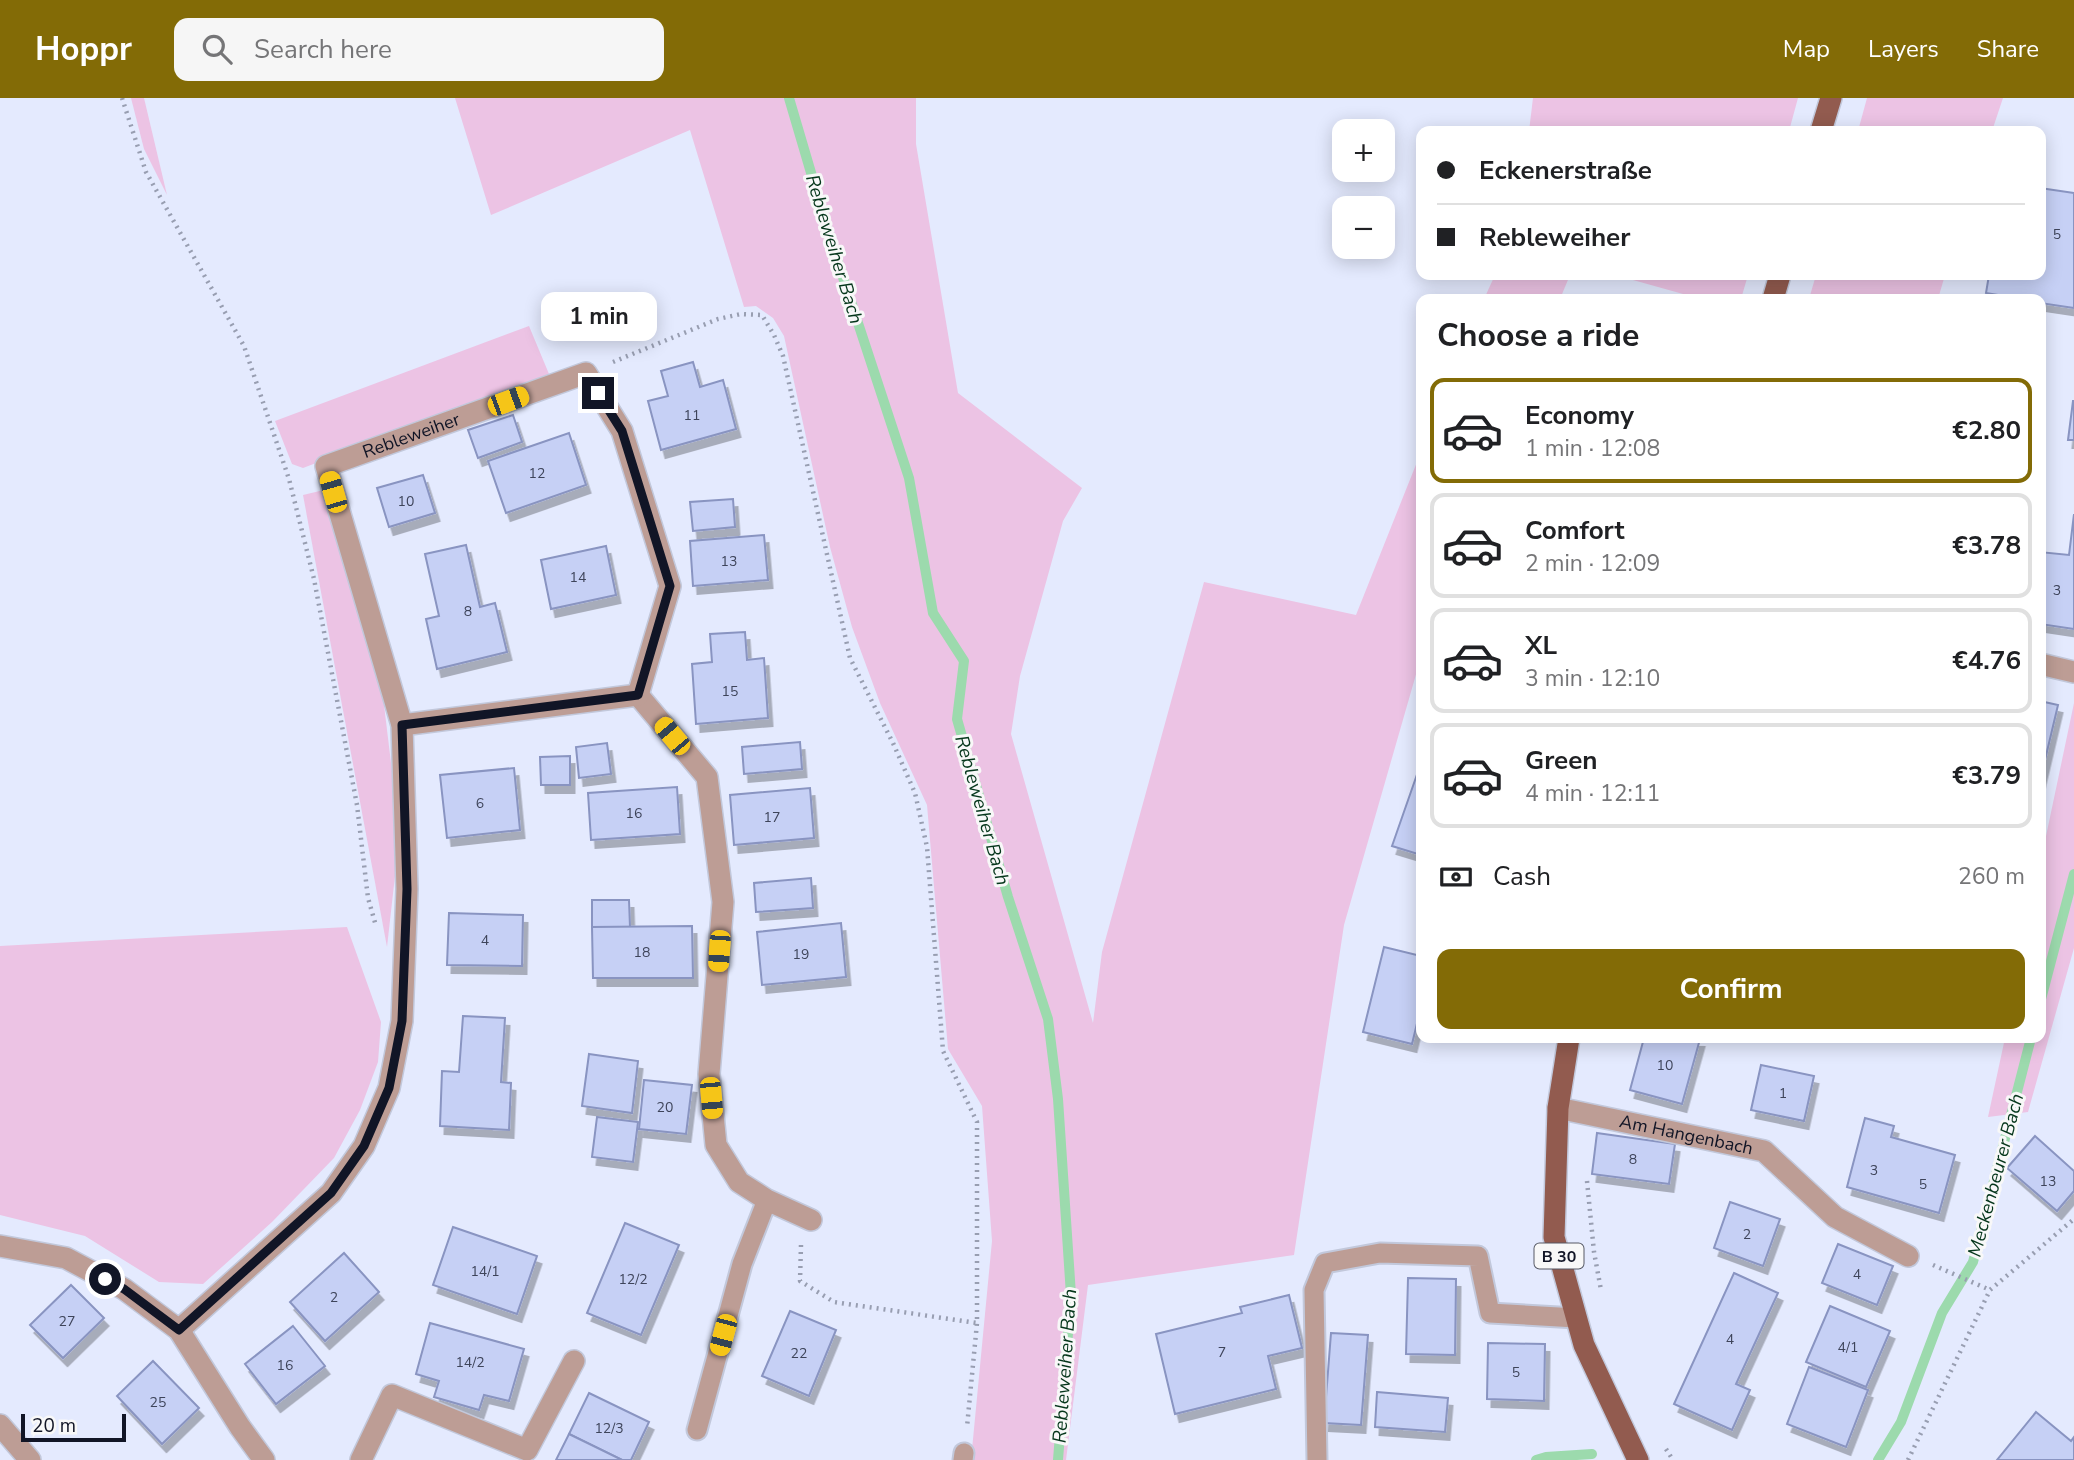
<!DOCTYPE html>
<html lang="en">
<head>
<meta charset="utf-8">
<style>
	body { margin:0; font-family:"Nunito Sans",sans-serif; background:#f6f6f6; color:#202124; height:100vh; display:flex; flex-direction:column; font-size:26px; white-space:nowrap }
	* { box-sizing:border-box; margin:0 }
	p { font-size:23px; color:#757577 }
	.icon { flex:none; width:38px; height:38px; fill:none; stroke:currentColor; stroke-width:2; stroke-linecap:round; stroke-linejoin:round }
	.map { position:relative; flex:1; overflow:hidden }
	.sheet { position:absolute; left:1416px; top:196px; width:630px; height:749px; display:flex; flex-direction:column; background:#fff; border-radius:14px; box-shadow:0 4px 18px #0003 }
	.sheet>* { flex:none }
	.hud { position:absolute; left:1416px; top:28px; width:630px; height:154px; border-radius:14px; box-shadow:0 4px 18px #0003; display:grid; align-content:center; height:154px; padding:0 21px; background:#fff }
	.tools { position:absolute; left:1332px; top:21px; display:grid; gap:14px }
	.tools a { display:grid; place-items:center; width:63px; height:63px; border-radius:14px; background:#fff; box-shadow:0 4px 18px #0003; font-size:35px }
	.scale { position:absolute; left:21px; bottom:18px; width:105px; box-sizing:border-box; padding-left:7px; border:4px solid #111526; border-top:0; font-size:19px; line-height:24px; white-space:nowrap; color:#111526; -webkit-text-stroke:5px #f8f8f8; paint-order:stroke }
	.end { position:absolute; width:32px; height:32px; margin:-16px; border:9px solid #111526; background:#fff; box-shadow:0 0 0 4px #fff }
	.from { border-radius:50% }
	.bubble { position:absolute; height:49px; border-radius:14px; background:#fff; box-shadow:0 4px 18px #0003; font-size:23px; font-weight:700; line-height:49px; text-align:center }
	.car { position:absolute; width:21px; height:42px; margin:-21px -10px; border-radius:9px; box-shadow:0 0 5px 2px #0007; background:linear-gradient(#f5c518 24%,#345 0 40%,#f5c518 0 76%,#345 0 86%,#f5c518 0) }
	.hud b { display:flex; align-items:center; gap:24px; height:66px; font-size:26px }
	.hud b+b { border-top:2px solid #e0e0e0 }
	.hud i { width:18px; height:18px; background:#202124 }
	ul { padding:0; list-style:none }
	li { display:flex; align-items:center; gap:21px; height:105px; margin:0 14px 10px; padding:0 7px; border:4px solid #e0e0e0; border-radius:14px }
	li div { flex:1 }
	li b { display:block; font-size:26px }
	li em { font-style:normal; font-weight:700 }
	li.selected { border-color:#836b06 }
	li>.icon { width:63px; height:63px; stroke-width:1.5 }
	h2 { padding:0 21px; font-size:32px; line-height:84px }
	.pay { display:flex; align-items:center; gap:18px; height:77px; padding:0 21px; font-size:26px }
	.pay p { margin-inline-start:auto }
	.primary-button { display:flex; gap:14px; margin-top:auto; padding:14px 21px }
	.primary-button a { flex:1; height:80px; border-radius:14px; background:#836b06; color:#fff; font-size:28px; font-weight:700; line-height:80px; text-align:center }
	header { display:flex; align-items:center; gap:42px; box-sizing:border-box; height:98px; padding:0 35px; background:#836b06; color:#fff }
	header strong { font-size:33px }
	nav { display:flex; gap:38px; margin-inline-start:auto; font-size:24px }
	.search { width:490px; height:63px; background:#f6f6f6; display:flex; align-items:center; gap:18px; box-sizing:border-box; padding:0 24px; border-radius:14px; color:#757577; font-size:26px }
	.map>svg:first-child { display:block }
	.green { fill:#ecc3e4 }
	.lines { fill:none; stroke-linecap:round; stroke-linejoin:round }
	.stream { stroke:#9cdaad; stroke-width:10 }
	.building { fill:#c6d0f5; stroke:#8994c1; stroke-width:2; filter:url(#shadow) }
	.lane-casing { stroke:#c2c8db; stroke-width:23 }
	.street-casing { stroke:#c2c8db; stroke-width:24 }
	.primary-casing { stroke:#c2c8db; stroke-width:24 }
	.path { stroke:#989eb1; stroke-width:4.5; stroke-dasharray:2 5; stroke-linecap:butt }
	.lane { stroke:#bd9d95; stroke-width:19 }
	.street { stroke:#bd9d95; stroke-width:21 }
	.primary { stroke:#925b4f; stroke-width:21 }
	.route { stroke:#111526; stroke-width:9 }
	.labels { text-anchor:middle; stroke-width:6; stroke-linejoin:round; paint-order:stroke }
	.number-label { font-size:14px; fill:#3e445a }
	.shield { fill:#f8f8f8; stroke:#565965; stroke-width:2 }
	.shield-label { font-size:16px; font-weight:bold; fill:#111526 }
	.street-label { font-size:18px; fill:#111526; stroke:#f8f8f8 }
	.water-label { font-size:19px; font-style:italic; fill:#05361b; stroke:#f8f8f8 }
</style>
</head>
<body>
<header>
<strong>Hoppr</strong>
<div class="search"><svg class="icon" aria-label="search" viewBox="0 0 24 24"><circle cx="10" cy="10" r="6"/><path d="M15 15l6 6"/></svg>Search here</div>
<nav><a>Map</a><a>Layers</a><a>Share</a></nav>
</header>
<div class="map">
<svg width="2074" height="1362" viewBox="0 0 2074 1362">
	<defs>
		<filter id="shadow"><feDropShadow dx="4.5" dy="8" stdDeviation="0" flood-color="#0004"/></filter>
	</defs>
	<rect width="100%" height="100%" fill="#e4eafe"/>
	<g class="green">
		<polygon points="131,0 144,0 167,97 144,51"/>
		<polygon points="455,0 916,0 916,46 958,295 1082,390 1063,423 1020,578 1011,636 1093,925 1102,854 1204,484 1356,517 1421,354 1421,559 1344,827 1294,1157 1088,1187 1066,1362 971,1362 992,1143 982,1008 948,951 927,707 880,605 852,529 830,449 784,238 773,220 756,208 744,209 690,32 491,117"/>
		<polygon points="1533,0 1798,0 1789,33 1529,33"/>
		<polygon points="1867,0 2003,0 1992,33 1858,33"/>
		<polygon points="1495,177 1570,177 1560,201 1484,201"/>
		<polygon points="1615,177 1748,177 1741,201 1701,201"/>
		<polygon points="1816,177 1945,177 1938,201 1809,201"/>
		<polygon points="529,228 549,276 303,370 292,366 275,323"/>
		<polygon points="328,391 380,574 392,673 396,769 387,849 303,397"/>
		<polygon points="2074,605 2074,850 2028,1014 1988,1019 2005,940 2040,940 2041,762"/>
		<polygon points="347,829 381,924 378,964 360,1012 334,1060 272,1124 203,1186 159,1184 85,1138 0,1117 0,848"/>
	</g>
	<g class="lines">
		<g class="stream">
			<polyline points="789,0 832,146 909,380 933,515 964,563 957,621 1008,799 1048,921 1058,1001 1071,1197 1058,1362"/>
			<polyline points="2040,905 2074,776"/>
			<polyline points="1536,1362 1546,1359 1592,1356"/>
			<polyline points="1878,1362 1901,1324 1942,1215 1973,1164 2031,940"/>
		</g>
	</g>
	<g class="building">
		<polygon points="2040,90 2074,95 2074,210 2040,205 2040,201 2022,201 1986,195 1989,177 2040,177"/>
		<polygon points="693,264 700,289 723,282 736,331 661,352 648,303 668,298 661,273"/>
		<polygon points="2073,303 2074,303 2074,342 2068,342"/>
		<polygon points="513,317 522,344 478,360 468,332"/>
		<polygon points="569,335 586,387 506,415 488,363"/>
		<polygon points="423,377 435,415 389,429 377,390"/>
		<polygon points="733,401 735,429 693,433 690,404"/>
		<polygon points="2074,416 2074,531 2040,526 2040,454 2069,457"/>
		<polygon points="764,437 768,482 693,488 690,443"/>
		<polygon points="466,447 480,509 495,505 507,554 437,571 426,521 439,518 425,456"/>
		<polygon points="606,448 616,497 551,511 541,462"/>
		<polygon points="745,534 747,562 764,560 768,620 696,626 692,566 712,564 710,536"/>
		<polygon points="2040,603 2058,607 2040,683"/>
		<polygon points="800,644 802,671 744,676 742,649"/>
		<polygon points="607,645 611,676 579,680 576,649"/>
		<polygon points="570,658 570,687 541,687 540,659"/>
		<polygon points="1421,665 1421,757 1392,748"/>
		<polygon points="514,670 520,732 447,740 440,677"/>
		<polygon points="677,689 680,736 591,742 588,695"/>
		<polygon points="810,690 814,740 734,747 730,697"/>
		<polygon points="811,780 813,810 756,814 754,785"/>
		<polygon points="592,802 629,802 630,829 592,829"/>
		<polygon points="449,815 523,817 522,868 447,867"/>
		<polygon points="841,825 846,879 762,887 757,834"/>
		<polygon points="692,828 693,880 593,880 592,829"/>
		<polygon points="1384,849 1421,858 1421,909 1412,946 1363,934"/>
		<polygon points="463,918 505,920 501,984 511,985 509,1032 440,1028 442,973 459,974"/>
		<polygon points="1644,940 1700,941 1682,1006 1630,992"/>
		<polygon points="589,956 638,963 632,1015 582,1008"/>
		<polygon points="1761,967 1814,978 1804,1023 1751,1012"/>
		<polygon points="644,982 692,987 686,1036 639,1031"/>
		<polygon points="597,1019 638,1024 633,1064 592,1059"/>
		<polygon points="1865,1020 1894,1028 1891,1039 1955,1057 1939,1115 1847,1089"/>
		<polygon points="1597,1035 1675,1046 1669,1086 1592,1076"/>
		<polygon points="2035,1038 2074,1073 2074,1093 2057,1113 2007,1070"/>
		<polygon points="1730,1104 1780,1121 1763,1168 1714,1150"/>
		<polygon points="625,1125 679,1147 641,1237 587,1215"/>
		<polygon points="453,1129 537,1158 517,1216 433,1187"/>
		<polygon points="1838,1146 1893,1168 1877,1207 1822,1185"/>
		<polygon points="344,1155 379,1194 325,1243 290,1204"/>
		<polygon points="1734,1175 1778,1195 1736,1286 1750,1292 1732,1332 1674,1306"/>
		<polygon points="1408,1180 1456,1181 1455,1257 1406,1256"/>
		<polygon points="71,1187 104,1220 63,1260 30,1227"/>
		<polygon points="1289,1197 1302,1250 1268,1258 1276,1291 1175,1316 1156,1236 1242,1215 1240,1209"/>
		<polygon points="1830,1208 1890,1233 1866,1289 1806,1264"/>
		<polygon points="790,1213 836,1232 809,1298 762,1278"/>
		<polygon points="430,1225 524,1251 509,1303 484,1297 479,1312 434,1299 439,1283 416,1276"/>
		<polygon points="293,1228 325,1268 276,1306 245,1266"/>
		<polygon points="1331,1235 1368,1237 1361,1327 1324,1325"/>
		<polygon points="1488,1245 1545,1246 1544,1303 1487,1301"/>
		<polygon points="153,1263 199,1310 162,1346 117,1298"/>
		<polygon points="1809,1269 1868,1292 1846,1349 1787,1326"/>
		<polygon points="1377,1294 1448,1300 1445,1334 1375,1329"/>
		<polygon points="589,1295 649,1324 631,1362 622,1362 569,1336"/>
		<polygon points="2036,1314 2071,1343 2074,1339 2074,1362 1997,1362"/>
		<polygon points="569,1336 622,1362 556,1362"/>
	</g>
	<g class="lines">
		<defs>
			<g id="lane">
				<polyline points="697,1332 742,1166 767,1102"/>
				<polyline points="963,1362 964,1355"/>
				<polyline points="1317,1362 1314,1192 1325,1165 1380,1155 1478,1158 1490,1215 1576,1220"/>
			</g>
			<g id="street">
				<polyline points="2040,566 2074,574"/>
				<polyline points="402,627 638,597 707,679 723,804 709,976 716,1047 739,1084 767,1102 811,1122"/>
				<path id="s1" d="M 1558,1010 L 1764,1053 L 1835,1119 L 1908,1158"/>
				<polyline points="0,1148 66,1160 124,1191 179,1232 240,1329 264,1362"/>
				<path id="s2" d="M 179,1232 L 331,1095 L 364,1048 L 389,990 L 402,923 L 407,791 L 402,627 L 326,368 L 586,275 L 622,333 L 670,488 L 638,597"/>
				<polyline points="0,1327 30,1362"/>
				<polyline points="361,1362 392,1297 527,1352 574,1263"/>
			</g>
			<g id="primary">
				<polyline points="1821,33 1831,0"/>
				<polyline points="1773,201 1780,177"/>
				<polyline points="1569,940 1558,1010 1554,1139 1584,1247 1638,1362"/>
			</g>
		</defs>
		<use href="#lane" class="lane-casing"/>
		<use href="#street" class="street-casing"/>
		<use href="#primary" class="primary-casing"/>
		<g class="path">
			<polyline points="122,0 146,74 244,248 289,381 314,481 357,707 368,800 376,828"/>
			<polyline points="613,264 718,221 741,216 762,217 774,237 783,258 850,560 893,645 915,695 927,749 943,953 977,1024 977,1225 967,1329"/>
			<polyline points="1587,1083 1594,1154 1601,1192"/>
			<polyline points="801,1147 800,1183 834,1204 977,1225"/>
			<polyline points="1933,1167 1990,1192"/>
			<polyline points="1666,1351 1673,1362"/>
			<polyline points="1908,1362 1990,1192 2074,1121"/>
		</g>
		<use href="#lane" class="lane"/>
		<use href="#street" class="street"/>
		<use href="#primary" class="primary"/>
	</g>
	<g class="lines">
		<polyline class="route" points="105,1181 124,1191 179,1232 331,1095 364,1048 389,990 402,923 407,791 402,627 638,597 670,488 622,333 598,295"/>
	</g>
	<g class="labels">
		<g class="number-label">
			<text x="2057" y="141">5</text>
			<text x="692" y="322">11</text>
			<text x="537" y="380">12</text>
			<text x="406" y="408">10</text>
			<text x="729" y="468">13</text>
			<text x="578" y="484">14</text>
			<text x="2057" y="497">3</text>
			<text x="468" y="518">8</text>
			<text x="730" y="598">15</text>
			<text x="480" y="710">6</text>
			<text x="634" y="720">16</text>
			<text x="772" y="724">17</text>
			<text x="485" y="847">4</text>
			<text x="642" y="859">18</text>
			<text x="801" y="861">19</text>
			<text x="1665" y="972">10</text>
			<text x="1783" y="1000">1</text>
			<text x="665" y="1014">20</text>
			<text x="1633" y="1066">8</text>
			<text x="1874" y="1077">3</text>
			<text x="2048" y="1088">13</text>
			<text x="1923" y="1091">5</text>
			<text x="1747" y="1141">2</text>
			<text x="485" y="1178">14/1</text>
			<text x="1857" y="1181">4</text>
			<text x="633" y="1186">12/2</text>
			<text x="334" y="1204">2</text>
			<text x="67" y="1228">27</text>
			<text x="1730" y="1246">4</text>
			<text x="1848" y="1254">4/1</text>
			<text x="1222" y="1259">7</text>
			<text x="799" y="1260">22</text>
			<text x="470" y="1269">14/2</text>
			<text x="285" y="1272">16</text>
			<text x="1516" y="1279">5</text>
			<text x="158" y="1309">25</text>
			<text x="609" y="1335">12/3</text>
		</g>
		<rect class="shield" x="1534.5" y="1145.5" width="49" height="25" rx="5"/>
		<g class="shield-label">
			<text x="1559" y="1164">B 30</text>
		</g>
		<g class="street-label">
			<text dy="6" stroke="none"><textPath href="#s2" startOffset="1050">Rebleweiher</textPath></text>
			<text dy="6" stroke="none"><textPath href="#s1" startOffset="131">Am Hangenbach</textPath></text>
		</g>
		<g class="water-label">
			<text transform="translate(835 151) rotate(73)" y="7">Rebleweiher Bach</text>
			<text transform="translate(983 712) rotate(74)" y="7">Rebleweiher Bach</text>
			<text transform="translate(1995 1077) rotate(-75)" y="7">Meckenbeurer Bach</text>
			<text transform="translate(1064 1268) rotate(-86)" y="7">Rebleweiher Bach</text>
		</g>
	</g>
</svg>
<div class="tools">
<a>+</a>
<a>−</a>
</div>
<div class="scale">20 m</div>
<i class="end from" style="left:105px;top:1181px"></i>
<i class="end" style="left:598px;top:295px"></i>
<div class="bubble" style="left:541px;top:194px;width:116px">1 min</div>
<i class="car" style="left:508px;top:303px;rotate:70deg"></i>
<i class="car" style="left:333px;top:394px;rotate:344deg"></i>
<i class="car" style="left:672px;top:638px;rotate:320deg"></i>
<i class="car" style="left:719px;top:853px;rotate:184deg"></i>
<i class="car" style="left:711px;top:1000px;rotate:175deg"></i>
<i class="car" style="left:723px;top:1237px;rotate:195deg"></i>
<div class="hud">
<b><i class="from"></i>Eckenerstraße</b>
<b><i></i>Rebleweiher</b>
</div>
<section class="sheet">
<h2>Choose a ride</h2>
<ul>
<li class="selected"><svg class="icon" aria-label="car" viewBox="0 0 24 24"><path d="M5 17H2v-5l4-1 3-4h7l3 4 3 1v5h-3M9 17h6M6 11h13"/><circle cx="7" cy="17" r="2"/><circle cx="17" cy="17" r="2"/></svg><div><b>Economy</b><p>1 min · 12:08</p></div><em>€2.80</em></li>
<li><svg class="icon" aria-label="car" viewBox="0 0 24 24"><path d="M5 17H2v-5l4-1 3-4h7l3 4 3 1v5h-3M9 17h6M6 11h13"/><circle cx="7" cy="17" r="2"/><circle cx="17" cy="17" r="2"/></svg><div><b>Comfort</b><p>2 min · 12:09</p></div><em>€3.78</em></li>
<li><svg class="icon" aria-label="car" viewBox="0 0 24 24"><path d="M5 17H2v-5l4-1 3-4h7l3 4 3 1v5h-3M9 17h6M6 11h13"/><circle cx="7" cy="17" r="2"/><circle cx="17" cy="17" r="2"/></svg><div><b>XL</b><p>3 min · 12:10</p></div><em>€4.76</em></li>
<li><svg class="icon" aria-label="car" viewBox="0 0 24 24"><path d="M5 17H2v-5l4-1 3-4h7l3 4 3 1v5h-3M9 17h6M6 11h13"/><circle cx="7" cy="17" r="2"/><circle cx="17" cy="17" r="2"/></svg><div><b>Green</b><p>4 min · 12:11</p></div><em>€3.79</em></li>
</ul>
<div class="pay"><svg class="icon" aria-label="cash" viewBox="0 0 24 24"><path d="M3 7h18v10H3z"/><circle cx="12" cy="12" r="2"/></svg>Cash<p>260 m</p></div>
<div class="primary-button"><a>Confirm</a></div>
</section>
</div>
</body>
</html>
